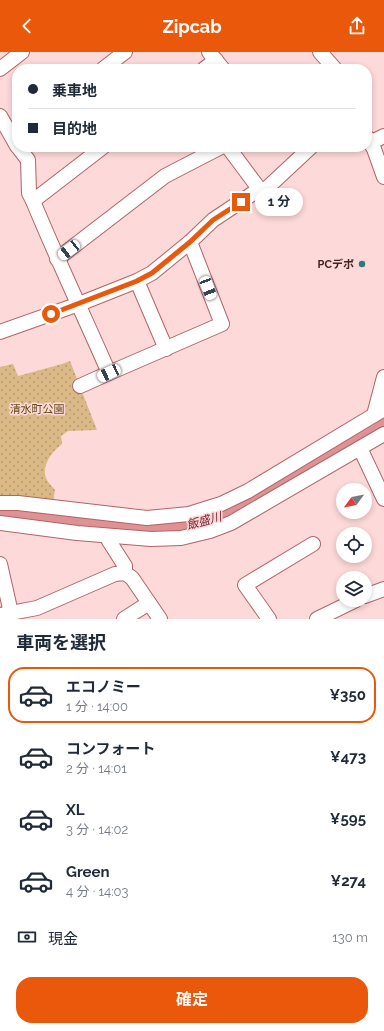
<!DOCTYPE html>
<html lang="ja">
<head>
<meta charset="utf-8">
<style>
	body { margin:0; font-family:Raleway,"Noto Sans JP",sans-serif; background:#f2f2f3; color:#1f2937; height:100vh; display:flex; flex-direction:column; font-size:15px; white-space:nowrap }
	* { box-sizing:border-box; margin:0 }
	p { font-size:13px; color:#747a83 }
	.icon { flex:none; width:22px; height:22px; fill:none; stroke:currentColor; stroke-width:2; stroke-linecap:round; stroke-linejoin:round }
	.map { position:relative; height:567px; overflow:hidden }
	.side { display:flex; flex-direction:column; background:#fff; flex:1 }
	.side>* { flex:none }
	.banner { position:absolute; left:12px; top:12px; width:360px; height:88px; border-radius:16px; box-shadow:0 2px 6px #0003; display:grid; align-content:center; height:88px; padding:0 16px; background:#fff }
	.needle { width:26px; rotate:238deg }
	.fabs { position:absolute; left:336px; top:431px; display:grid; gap:8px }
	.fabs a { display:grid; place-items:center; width:36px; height:36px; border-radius:50%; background:#fff; box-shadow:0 2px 6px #0003; font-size:20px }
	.end { position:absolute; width:18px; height:18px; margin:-9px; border:5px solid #ea580c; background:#fff; box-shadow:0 0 0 2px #fff }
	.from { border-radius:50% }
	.bubble { position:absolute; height:28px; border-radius:14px; background:#fff; box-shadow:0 2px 6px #0003; font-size:13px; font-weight:700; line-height:28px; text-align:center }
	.car { position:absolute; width:12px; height:24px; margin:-12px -6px; border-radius:5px; box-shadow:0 0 3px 1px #0007; background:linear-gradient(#fff 24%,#345 0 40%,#fff 0 76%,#345 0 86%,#fff 0) }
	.banner b { display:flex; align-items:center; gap:14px; height:38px; font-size:15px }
	.banner b+b { border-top:1px solid #e0e1e3 }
	.banner i { width:10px; height:10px; background:#1f2937 }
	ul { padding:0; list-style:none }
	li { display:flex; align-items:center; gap:12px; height:56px; margin:0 8px 6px; padding:0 8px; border:2px solid transparent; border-radius:16px }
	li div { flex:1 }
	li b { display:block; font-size:15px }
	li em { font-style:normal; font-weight:700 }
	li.on { border-color:#ea580c }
	li>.icon { width:36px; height:36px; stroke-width:1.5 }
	h2 { padding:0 16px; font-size:18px; line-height:48px }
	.pay { display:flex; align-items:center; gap:10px; height:44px; padding:0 16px; font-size:15px }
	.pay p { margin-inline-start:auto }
	.primary-button { display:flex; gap:8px; margin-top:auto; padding:8px 16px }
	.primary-button a { flex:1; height:46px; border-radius:16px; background:#ea580c; color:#fff; font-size:16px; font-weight:700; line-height:46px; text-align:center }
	header { display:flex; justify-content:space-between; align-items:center; height:52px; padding:0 16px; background:#ea580c; color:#fff; font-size:18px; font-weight:700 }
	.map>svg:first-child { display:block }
	.green { fill:url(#green-dots) }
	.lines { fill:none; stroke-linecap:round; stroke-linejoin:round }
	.river { stroke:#de9294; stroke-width:21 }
	.minor-casing { stroke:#b26367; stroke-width:16 }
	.minor { stroke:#fff; stroke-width:14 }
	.route { stroke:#ea580c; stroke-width:5 }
	.poi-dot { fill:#2f797b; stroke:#fdd9d9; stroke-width:1.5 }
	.labels { text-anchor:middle; stroke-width:3; stroke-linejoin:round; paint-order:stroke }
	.poi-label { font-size:11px; font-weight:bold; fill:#432223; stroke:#fdd9d9; text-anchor:end }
	.park-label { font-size:11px; fill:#644819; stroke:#fdd9d9 }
	.water-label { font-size:12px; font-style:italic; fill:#7f2630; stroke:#fdd9d9 }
</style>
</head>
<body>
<header><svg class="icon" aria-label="back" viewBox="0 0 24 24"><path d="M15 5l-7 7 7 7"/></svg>Zipcab<svg class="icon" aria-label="share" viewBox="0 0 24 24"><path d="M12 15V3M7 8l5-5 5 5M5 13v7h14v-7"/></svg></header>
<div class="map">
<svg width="384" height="567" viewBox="0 0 384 567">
	<defs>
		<pattern id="green-dots" width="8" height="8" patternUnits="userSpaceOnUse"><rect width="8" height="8" fill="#dab987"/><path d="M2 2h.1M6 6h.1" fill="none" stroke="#b2966e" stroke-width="1.8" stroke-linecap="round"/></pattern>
	</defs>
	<rect width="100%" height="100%" fill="#fdd9d9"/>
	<path class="green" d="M 70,309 L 97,378 L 68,379 L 61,384 L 62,392 C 52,400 40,414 47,428 C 49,432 53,435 55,438 L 53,449 L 0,443 L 0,315 L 13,312 L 18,324 L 62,312 Z"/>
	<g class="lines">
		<polyline class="river" points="0,459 110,475 136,477 183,476 203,472 229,462 271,439 384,370"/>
		<defs>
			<g id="minor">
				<polyline points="209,0 223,17"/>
				<polyline points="320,0 335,17"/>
				<polyline points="0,17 22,0"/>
				<polyline points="103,17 125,0"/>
				<polyline points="204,17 216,8"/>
				<polyline points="0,64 17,94"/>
				<polyline points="367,85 374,97 384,125"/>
				<polyline points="370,91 384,84"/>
				<path d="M 18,95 L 28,108 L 29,141 L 33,149 C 57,207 84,264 109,321 L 222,272 L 190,190"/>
				<polyline points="228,95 260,138"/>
				<polyline points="33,149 103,95"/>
				<polyline points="57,207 165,124 221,95"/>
				<polyline points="137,229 166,297"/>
				<polyline points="0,280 79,252 137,229 152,221 190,190 213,168 252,142 260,138 266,137 311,95"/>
				<polyline points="80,334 109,321"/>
				<polyline points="374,363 384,325"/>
				<polyline points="360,396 384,447"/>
				<polyline points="0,451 18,451 147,466 189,462 221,452 248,439 384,357"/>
				<polyline points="0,471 77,481 151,487 181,486 210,479 231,471 384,382"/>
				<polyline points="107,484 109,489 125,514 125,521"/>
				<polyline points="0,512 11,561"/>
				<polyline points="365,544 384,537"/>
				<polyline points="0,563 37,556 115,522 125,521 132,526 160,567"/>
				<polyline points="124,567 149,551"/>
				<polyline points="269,567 245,533 313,492"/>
				<polyline points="317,567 356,548"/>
			</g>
		</defs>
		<use href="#minor" class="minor-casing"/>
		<use href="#minor" class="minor"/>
	</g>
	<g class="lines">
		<polyline class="route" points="51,262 137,229 152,221 190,190 213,168 241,150"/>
	</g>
	<circle class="poi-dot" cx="362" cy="212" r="4"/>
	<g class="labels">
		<g class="poi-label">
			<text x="354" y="216">PCデポ</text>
		</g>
		<g class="park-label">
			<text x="37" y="361">清水町公園</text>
		</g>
		<g class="water-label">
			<text transform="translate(204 469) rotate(-15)" y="4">飯盛川</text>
		</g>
	</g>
</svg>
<div class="fabs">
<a><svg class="needle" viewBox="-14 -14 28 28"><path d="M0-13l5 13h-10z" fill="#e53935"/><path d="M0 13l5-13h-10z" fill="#747a83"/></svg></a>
<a><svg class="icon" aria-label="locate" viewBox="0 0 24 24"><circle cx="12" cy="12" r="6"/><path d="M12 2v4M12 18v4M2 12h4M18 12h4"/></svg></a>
<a><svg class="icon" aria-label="layers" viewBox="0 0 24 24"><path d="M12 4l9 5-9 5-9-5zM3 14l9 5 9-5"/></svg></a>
</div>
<i class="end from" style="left:51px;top:262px"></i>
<i class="end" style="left:241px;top:150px"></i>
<div class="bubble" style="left:255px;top:136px;width:48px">1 分</div>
<i class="car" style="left:69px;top:198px;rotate:232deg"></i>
<i class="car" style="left:208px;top:236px;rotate:159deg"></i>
<i class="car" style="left:109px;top:321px;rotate:245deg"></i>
<div class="banner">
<b><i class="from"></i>乗車地</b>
<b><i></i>目的地</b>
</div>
</div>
<section class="side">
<h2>車両を選択</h2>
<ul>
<li class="on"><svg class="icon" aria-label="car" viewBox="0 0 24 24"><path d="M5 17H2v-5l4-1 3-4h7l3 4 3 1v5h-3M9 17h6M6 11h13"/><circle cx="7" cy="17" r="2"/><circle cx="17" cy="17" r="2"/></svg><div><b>エコノミー</b><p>1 分 · 14:00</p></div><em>¥350</em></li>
<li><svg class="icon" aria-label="car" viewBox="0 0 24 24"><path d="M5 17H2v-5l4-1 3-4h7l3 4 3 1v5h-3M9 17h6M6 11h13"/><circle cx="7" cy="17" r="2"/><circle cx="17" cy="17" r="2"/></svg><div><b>コンフォート</b><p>2 分 · 14:01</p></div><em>¥473</em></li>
<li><svg class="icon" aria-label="car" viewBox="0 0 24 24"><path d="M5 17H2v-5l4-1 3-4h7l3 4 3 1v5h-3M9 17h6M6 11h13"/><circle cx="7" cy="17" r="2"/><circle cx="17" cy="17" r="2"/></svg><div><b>XL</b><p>3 分 · 14:02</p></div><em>¥595</em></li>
<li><svg class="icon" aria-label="car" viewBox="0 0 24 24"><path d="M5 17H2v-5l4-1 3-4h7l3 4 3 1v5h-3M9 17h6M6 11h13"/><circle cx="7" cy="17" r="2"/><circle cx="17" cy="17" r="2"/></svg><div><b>Green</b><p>4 分 · 14:03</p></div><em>¥274</em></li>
</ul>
<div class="pay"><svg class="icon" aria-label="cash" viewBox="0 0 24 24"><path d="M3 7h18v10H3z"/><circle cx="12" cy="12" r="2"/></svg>現金<p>130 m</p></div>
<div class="primary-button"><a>確定</a></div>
</section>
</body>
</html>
